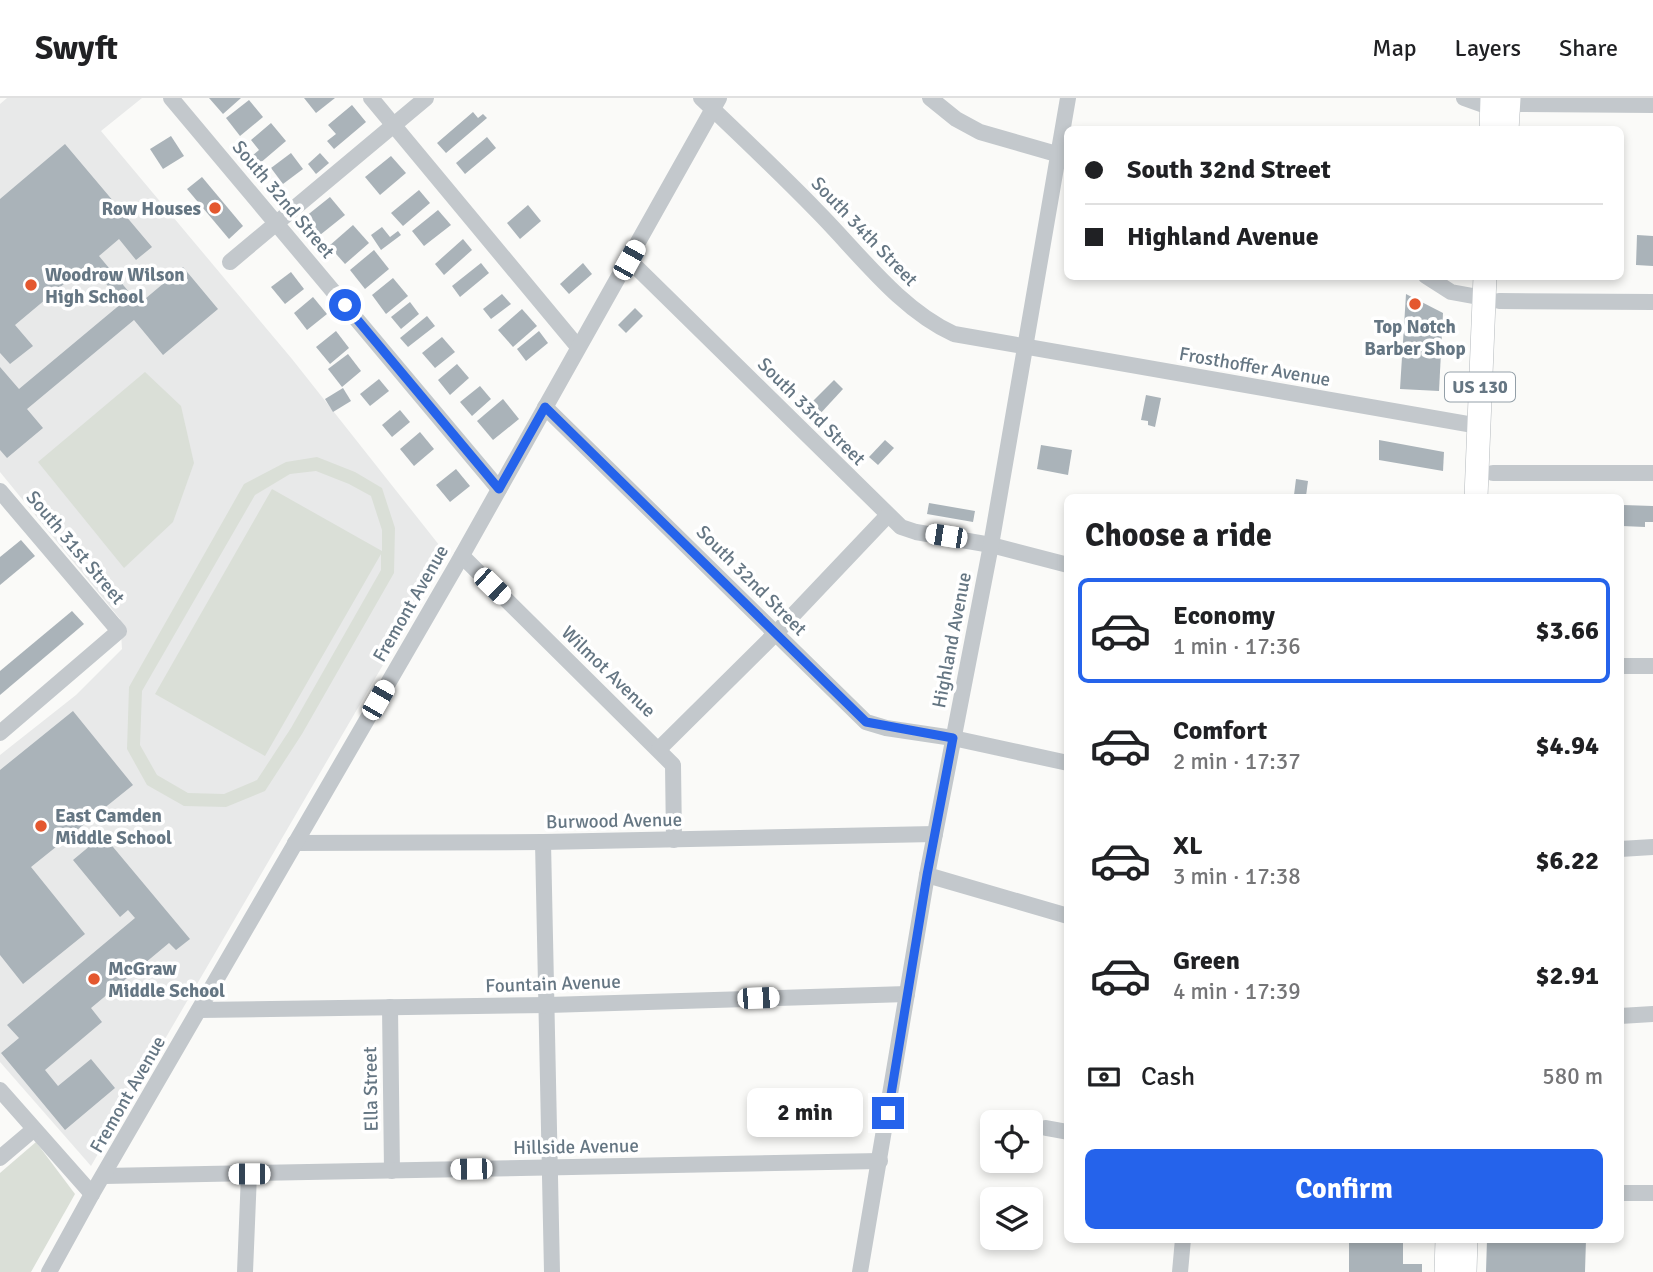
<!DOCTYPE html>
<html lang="en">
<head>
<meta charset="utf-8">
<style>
	body { margin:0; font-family:Signika,sans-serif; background:#f2f2f2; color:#202124; height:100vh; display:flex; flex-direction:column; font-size:26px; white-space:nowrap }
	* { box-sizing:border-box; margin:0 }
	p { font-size:23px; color:#757577 }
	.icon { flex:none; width:38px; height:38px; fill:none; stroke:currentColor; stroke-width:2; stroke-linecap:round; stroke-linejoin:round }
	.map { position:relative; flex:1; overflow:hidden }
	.side { position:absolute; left:1064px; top:396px; width:560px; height:749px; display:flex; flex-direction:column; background:#fff; border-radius:10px; box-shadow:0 4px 10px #0003 }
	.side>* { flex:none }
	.banner { position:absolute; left:1064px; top:28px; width:560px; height:154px; border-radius:10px; box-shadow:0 4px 10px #0003; display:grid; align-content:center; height:154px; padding:0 21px; background:#fff }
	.tools { position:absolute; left:980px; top:1012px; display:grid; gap:14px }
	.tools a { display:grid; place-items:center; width:63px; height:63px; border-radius:10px; background:#fff; box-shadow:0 4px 10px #0003; font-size:35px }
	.end { position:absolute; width:32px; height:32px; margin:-16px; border:9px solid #2563eb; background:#fff; box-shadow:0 0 0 4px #fff }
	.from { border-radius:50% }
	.bubble { position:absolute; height:49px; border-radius:10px; background:#fff; box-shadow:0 4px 10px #0003; font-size:23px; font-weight:700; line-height:49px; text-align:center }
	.car { position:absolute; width:21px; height:42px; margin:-21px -10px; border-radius:9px; box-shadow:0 0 5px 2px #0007; background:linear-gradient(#fff 24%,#345 0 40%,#fff 0 76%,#345 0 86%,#fff 0) }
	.banner b { display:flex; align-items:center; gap:24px; height:66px; font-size:26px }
	.banner b+b { border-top:2px solid #e0e0e0 }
	.banner i { width:18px; height:18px; background:#202124 }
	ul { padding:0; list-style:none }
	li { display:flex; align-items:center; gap:21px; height:105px; margin:0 14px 10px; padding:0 7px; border:4px solid transparent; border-radius:10px }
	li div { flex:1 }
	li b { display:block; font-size:26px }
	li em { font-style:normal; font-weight:700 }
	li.selected { border-color:#2563eb }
	li>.icon { width:63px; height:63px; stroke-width:1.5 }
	h2 { padding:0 21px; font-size:32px; line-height:84px }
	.pay { display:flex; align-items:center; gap:18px; height:77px; padding:0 21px; font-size:26px }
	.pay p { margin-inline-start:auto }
	.primary-button { display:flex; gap:14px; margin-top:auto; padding:14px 21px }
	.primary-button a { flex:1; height:80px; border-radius:10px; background:#2563eb; color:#fff; font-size:28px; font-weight:700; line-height:80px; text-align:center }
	header { display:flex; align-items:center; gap:42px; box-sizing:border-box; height:98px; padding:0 35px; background:#fff; border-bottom:2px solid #e0e0e0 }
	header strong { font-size:33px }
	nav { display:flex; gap:38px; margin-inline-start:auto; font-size:24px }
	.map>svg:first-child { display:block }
	.built { fill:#e8e9e9 }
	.green { fill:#dadfd7; fill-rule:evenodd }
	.building { fill:#aab3b9 }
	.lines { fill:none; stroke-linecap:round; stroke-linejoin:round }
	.highway-casing { stroke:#b4b9bd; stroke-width:24 }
	.minor { stroke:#c3c8cc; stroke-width:16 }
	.highway { stroke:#fff; stroke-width:23 }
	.route { stroke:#2563eb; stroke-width:9 }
	.poi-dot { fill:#e4572e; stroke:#fff; stroke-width:2.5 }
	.labels { text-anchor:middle; stroke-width:7; stroke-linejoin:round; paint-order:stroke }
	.shield { fill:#fff; stroke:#939fa8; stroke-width:2 }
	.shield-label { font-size:18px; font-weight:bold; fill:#657683 }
	.street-label { font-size:19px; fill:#657683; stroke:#fff }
	.poi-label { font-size:19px; font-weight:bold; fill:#657683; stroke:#fff; text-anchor:start }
</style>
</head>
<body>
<header>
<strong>Swyft</strong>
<nav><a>Map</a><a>Layers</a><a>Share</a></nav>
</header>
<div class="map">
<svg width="1653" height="1174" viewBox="0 0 1653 1174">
	<rect width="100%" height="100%" fill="#fafaf8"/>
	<polygon class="built" points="7,0 142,0 101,33 292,261 447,457 91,1068 0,964 0,657 76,597 122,551 120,521 0,374 0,6"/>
	<g class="green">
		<polygon points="145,274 181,308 194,365 173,424 124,470 38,364"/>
		<path d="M 317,359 L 355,374 L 382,390 L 395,430 L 394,475 L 302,636 L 265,693 L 226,709 L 184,708 L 147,687 L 127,651 L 129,589 L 244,386 L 286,364 ZM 316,373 L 349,386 L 371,398 L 382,432 L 382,453 L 272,391 L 155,596 L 265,658 L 381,456 L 381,472 L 291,630 L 257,682 L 224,696 L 188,695 L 157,677 L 140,647 L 142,593 L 255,397 L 290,376 Z"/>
		<polygon points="36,1044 75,1096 31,1174 0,1174 0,1075"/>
	</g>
	<g class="building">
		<polygon points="209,0 241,0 223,16"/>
		<polygon points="304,0 335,0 316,15"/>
		<polygon points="249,2 263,19 240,38 226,20"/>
		<polygon points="352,7 366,24 334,51 327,43 336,36 328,27"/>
		<polygon points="473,14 478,20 483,16 487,20 446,55 437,45"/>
		<polygon points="271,25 286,43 259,66 252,58 259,52 251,42"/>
		<polygon points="171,38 184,58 163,71 150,51"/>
		<polygon points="487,39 496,50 465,76 456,65"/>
		<polygon points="65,46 152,149 136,162 119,141 99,158 139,206 183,169 218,211 163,257 134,222 27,311 43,330 7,360 0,352 0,269 19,291 122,205 89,165 15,227 33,248 10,266 0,255 0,101"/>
		<polygon points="291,55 303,71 283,86 271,70"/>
		<polygon points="320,55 329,65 316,76 308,66"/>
		<polygon points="391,58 406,75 380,97 365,79"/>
		<polygon points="202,79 243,128 229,141 187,91"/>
		<polygon points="419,92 430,105 403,128 391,115"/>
		<polygon points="330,99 345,117 320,137 305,119"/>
		<polygon points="528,107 541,123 520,141 507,125"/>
		<polygon points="438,112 451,127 424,148 412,133"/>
		<polygon points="353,127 369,145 345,166 329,148"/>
		<polygon points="382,129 390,139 398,133 401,137 381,152 371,137"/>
		<polygon points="1637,137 1653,138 1653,168 1636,167"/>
		<polygon points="463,141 472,152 444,177 435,166"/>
		<polygon points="374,152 389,171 365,191 350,172"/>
		<polygon points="481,165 489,175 460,199 452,188"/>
		<polygon points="583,165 592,176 569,196 560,186"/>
		<polygon points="291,174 304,191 285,206 271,189"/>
		<polygon points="393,180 408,198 386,216 372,197"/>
		<polygon points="502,196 511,206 491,221 483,211"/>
		<polygon points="1406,196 1443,215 1439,293 1400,291"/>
		<polygon points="313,199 327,216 307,232 294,215"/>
		<polygon points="410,204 419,216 401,231 391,219"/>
		<polygon points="635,210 643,218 626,235 618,227"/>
		<polygon points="522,211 537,228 513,249 498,232"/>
		<polygon points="427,218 435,228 408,249 400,240"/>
		<polygon points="336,233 349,250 330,266 316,249"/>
		<polygon points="539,233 548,245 526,263 517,251"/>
		<polygon points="442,239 455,254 435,270 422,255"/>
		<polygon points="348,256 361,273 342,289 328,271"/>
		<polygon points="457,266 469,280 450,297 438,282"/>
		<polygon points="379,281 389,293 370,308 360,296"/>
		<polygon points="834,282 843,291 819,317 809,307"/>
		<polygon points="480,288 491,301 472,318 460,304"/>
		<polygon points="343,290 351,303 333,314 325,301"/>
		<polygon points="1146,297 1161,300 1155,329 1148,327 1148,323 1141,322"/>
		<polygon points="503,301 519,321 493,342 477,323"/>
		<polygon points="400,312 410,324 392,339 382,327"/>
		<polygon points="420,334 434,351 414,368 400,351"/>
		<polygon points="885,342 894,350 878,367 869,359"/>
		<polygon points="1379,342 1444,354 1443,373 1379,362"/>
		<polygon points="1041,347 1072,352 1068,377 1037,371"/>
		<polygon points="456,371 470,388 450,404 436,387"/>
		<polygon points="1296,381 1308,383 1306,398 1294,397"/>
		<polygon points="929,405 975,413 973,424 927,416"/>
		<polygon points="1623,407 1653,408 1653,424 1645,424 1645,429 1622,428"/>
		<polygon points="21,442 35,458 0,487 0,459"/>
		<polygon points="72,513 84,526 0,597 0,573"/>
		<polygon points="73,613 133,687 31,769 85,836 23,886 0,857 0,672"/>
		<polygon points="103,737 190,841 176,852 169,845 91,910 102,924 45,972 58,988 91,961 115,990 65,1032 1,955 19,940 7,927 135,820 128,812 120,819 73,762"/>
		<polygon points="1349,1141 1403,1141 1403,1166 1422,1166 1422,1174 1349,1174"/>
		<polygon points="1487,1141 1586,1141 1585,1174 1486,1174"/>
	</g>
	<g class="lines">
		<defs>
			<g id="highway">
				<polyline points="1491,32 1492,0"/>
				<polyline points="1507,32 1509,0"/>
				<polyline points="1476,399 1485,178"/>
				<polyline points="1446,1174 1447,1141"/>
				<polyline points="1465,1174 1466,1141"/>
			</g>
		</defs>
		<use href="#highway" class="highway-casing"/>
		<g class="minor">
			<polyline points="171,0 499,391"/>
			<polyline points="371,0 578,249"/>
			<path d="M 701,0 C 740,37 779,74 816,112 C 858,154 899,211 954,236 L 1479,328"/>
			<polyline points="930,0 956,21 980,34 1067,59"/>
			<polyline points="1464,0 1492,10"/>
			<polyline points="1508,6 1653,7"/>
			<polyline points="629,162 901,429 916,434 991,447 1068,467"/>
			<polyline points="230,164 426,0"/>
			<polyline points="1426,178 1451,194 1484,200"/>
			<polyline points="1499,203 1653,204"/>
			<polyline points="545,309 866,624 886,630 953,640 1068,665"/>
			<polyline points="1493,375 1653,375"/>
			<polyline points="0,393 119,533 0,635"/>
			<polyline points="462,458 673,667 674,742"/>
			<polyline points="1620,568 1653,568"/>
			<polyline points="659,651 776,535 888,417"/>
			<polyline points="543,744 552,1174"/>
			<polyline points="295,745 543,744 935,736"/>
			<polyline points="1620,751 1653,749"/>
			<polyline points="927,777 1068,818"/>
			<polyline points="390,909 392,1073"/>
			<polyline points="199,912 548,907 907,896"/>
			<polyline points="1620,918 1653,916"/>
			<polyline points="0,992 92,1096"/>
			<polyline points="1046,1030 1068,1034"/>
			<polyline points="0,1060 33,1032"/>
			<polyline points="104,1078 880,1063"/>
			<polyline points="1620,1095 1653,1095"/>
			<polyline points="49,1174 92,1096 456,468 719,0"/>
			<polyline points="245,1174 249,1076"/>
			<polyline points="860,1174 927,777 991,447 1068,0"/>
			<polyline points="1180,1174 1183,1141"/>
		</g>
		<use href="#highway" class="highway"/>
	</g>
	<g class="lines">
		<polyline class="route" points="345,207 499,391 545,309 866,624 953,640 927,777 888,1015"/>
	</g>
	<g class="poi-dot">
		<circle cx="215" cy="110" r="7"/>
		<circle cx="31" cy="187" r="7"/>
		<circle cx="1415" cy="206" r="7"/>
		<circle cx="41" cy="728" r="7"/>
		<circle cx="94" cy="881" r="7"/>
	</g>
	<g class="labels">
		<rect class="shield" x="1445" y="274.5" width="70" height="29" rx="5"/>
		<g class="shield-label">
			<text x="1480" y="295">US 130</text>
		</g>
		<g class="street-label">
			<text transform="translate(284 101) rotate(50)" y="7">South 32nd Street</text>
			<text transform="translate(865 133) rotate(46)" y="7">South 34th Street</text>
			<text transform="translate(1255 268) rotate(10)" y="7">Frosthoffer Avenue</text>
			<text transform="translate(812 313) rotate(45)" y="7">South 33rd Street</text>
			<text transform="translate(76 449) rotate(50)" y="7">South 31st Street</text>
			<text transform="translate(752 482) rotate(45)" y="7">South 32nd Street</text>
			<text transform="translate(410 505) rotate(-60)" y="7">Fremont Avenue</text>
			<text transform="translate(951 542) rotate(-79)" y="7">Highland Avenue</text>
			<text transform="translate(609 573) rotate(44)" y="7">Wilmot Avenue</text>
			<text transform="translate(614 722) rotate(-1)" y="7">Burwood Avenue</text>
			<text transform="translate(553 885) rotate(-2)" y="7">Fountain Avenue</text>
			<text transform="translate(370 991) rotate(-91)" y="7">Ella Street</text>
			<text transform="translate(127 996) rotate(-60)" y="7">Fremont Avenue</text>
			<text transform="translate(576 1048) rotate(-1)" y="7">Hillside Avenue</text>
		</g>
		<g class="poi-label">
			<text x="201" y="117" text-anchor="end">Row Houses</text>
			<text x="45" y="183">Woodrow Wilson<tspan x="45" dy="22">High School</tspan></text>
			<text x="1415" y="235" text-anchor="middle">Top Notch<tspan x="1415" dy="22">Barber Shop</tspan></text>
			<text x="55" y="724">East Camden<tspan x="55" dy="22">Middle School</tspan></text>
			<text x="108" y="877">McGraw<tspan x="108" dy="22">Middle School</tspan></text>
		</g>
	</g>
</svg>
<div class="tools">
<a><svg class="icon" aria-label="locate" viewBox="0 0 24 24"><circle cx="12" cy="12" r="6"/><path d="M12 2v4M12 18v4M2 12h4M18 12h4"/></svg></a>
<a><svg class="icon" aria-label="layers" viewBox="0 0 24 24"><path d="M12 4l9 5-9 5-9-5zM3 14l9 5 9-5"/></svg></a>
</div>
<i class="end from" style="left:345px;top:207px"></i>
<i class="end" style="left:888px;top:1015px"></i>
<div class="bubble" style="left:747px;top:990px;width:116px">2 min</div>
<i class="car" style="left:629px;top:162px;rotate:29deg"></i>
<i class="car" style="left:946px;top:438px;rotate:279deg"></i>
<i class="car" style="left:492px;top:488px;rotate:134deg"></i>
<i class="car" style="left:378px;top:602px;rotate:30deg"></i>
<i class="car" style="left:758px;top:900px;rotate:88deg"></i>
<i class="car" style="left:471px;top:1071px;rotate:269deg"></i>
<i class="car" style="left:249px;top:1076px;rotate:270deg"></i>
<div class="banner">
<b><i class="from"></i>South 32nd Street</b>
<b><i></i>Highland Avenue</b>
</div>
<section class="side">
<h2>Choose a ride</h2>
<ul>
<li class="selected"><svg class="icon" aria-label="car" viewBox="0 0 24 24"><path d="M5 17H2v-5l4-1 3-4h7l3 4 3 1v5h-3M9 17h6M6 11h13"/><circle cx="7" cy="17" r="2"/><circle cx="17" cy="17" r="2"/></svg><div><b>Economy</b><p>1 min · 17:36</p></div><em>$3.66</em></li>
<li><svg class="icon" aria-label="car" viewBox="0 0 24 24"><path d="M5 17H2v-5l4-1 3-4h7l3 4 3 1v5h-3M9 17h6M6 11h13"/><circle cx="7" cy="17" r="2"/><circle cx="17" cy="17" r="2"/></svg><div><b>Comfort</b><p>2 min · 17:37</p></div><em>$4.94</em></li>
<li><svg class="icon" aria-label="car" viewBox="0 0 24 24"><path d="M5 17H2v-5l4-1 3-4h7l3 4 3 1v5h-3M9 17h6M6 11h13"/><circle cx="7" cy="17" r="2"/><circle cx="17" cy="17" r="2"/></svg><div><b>XL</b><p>3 min · 17:38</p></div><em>$6.22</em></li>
<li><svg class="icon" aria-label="car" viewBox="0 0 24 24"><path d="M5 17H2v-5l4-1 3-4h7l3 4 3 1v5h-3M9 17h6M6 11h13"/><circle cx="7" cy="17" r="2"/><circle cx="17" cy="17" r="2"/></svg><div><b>Green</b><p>4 min · 17:39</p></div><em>$2.91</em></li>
</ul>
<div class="pay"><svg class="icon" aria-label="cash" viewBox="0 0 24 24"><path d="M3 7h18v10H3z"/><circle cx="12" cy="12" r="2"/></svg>Cash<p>580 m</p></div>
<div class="primary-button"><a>Confirm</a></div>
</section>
</div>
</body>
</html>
